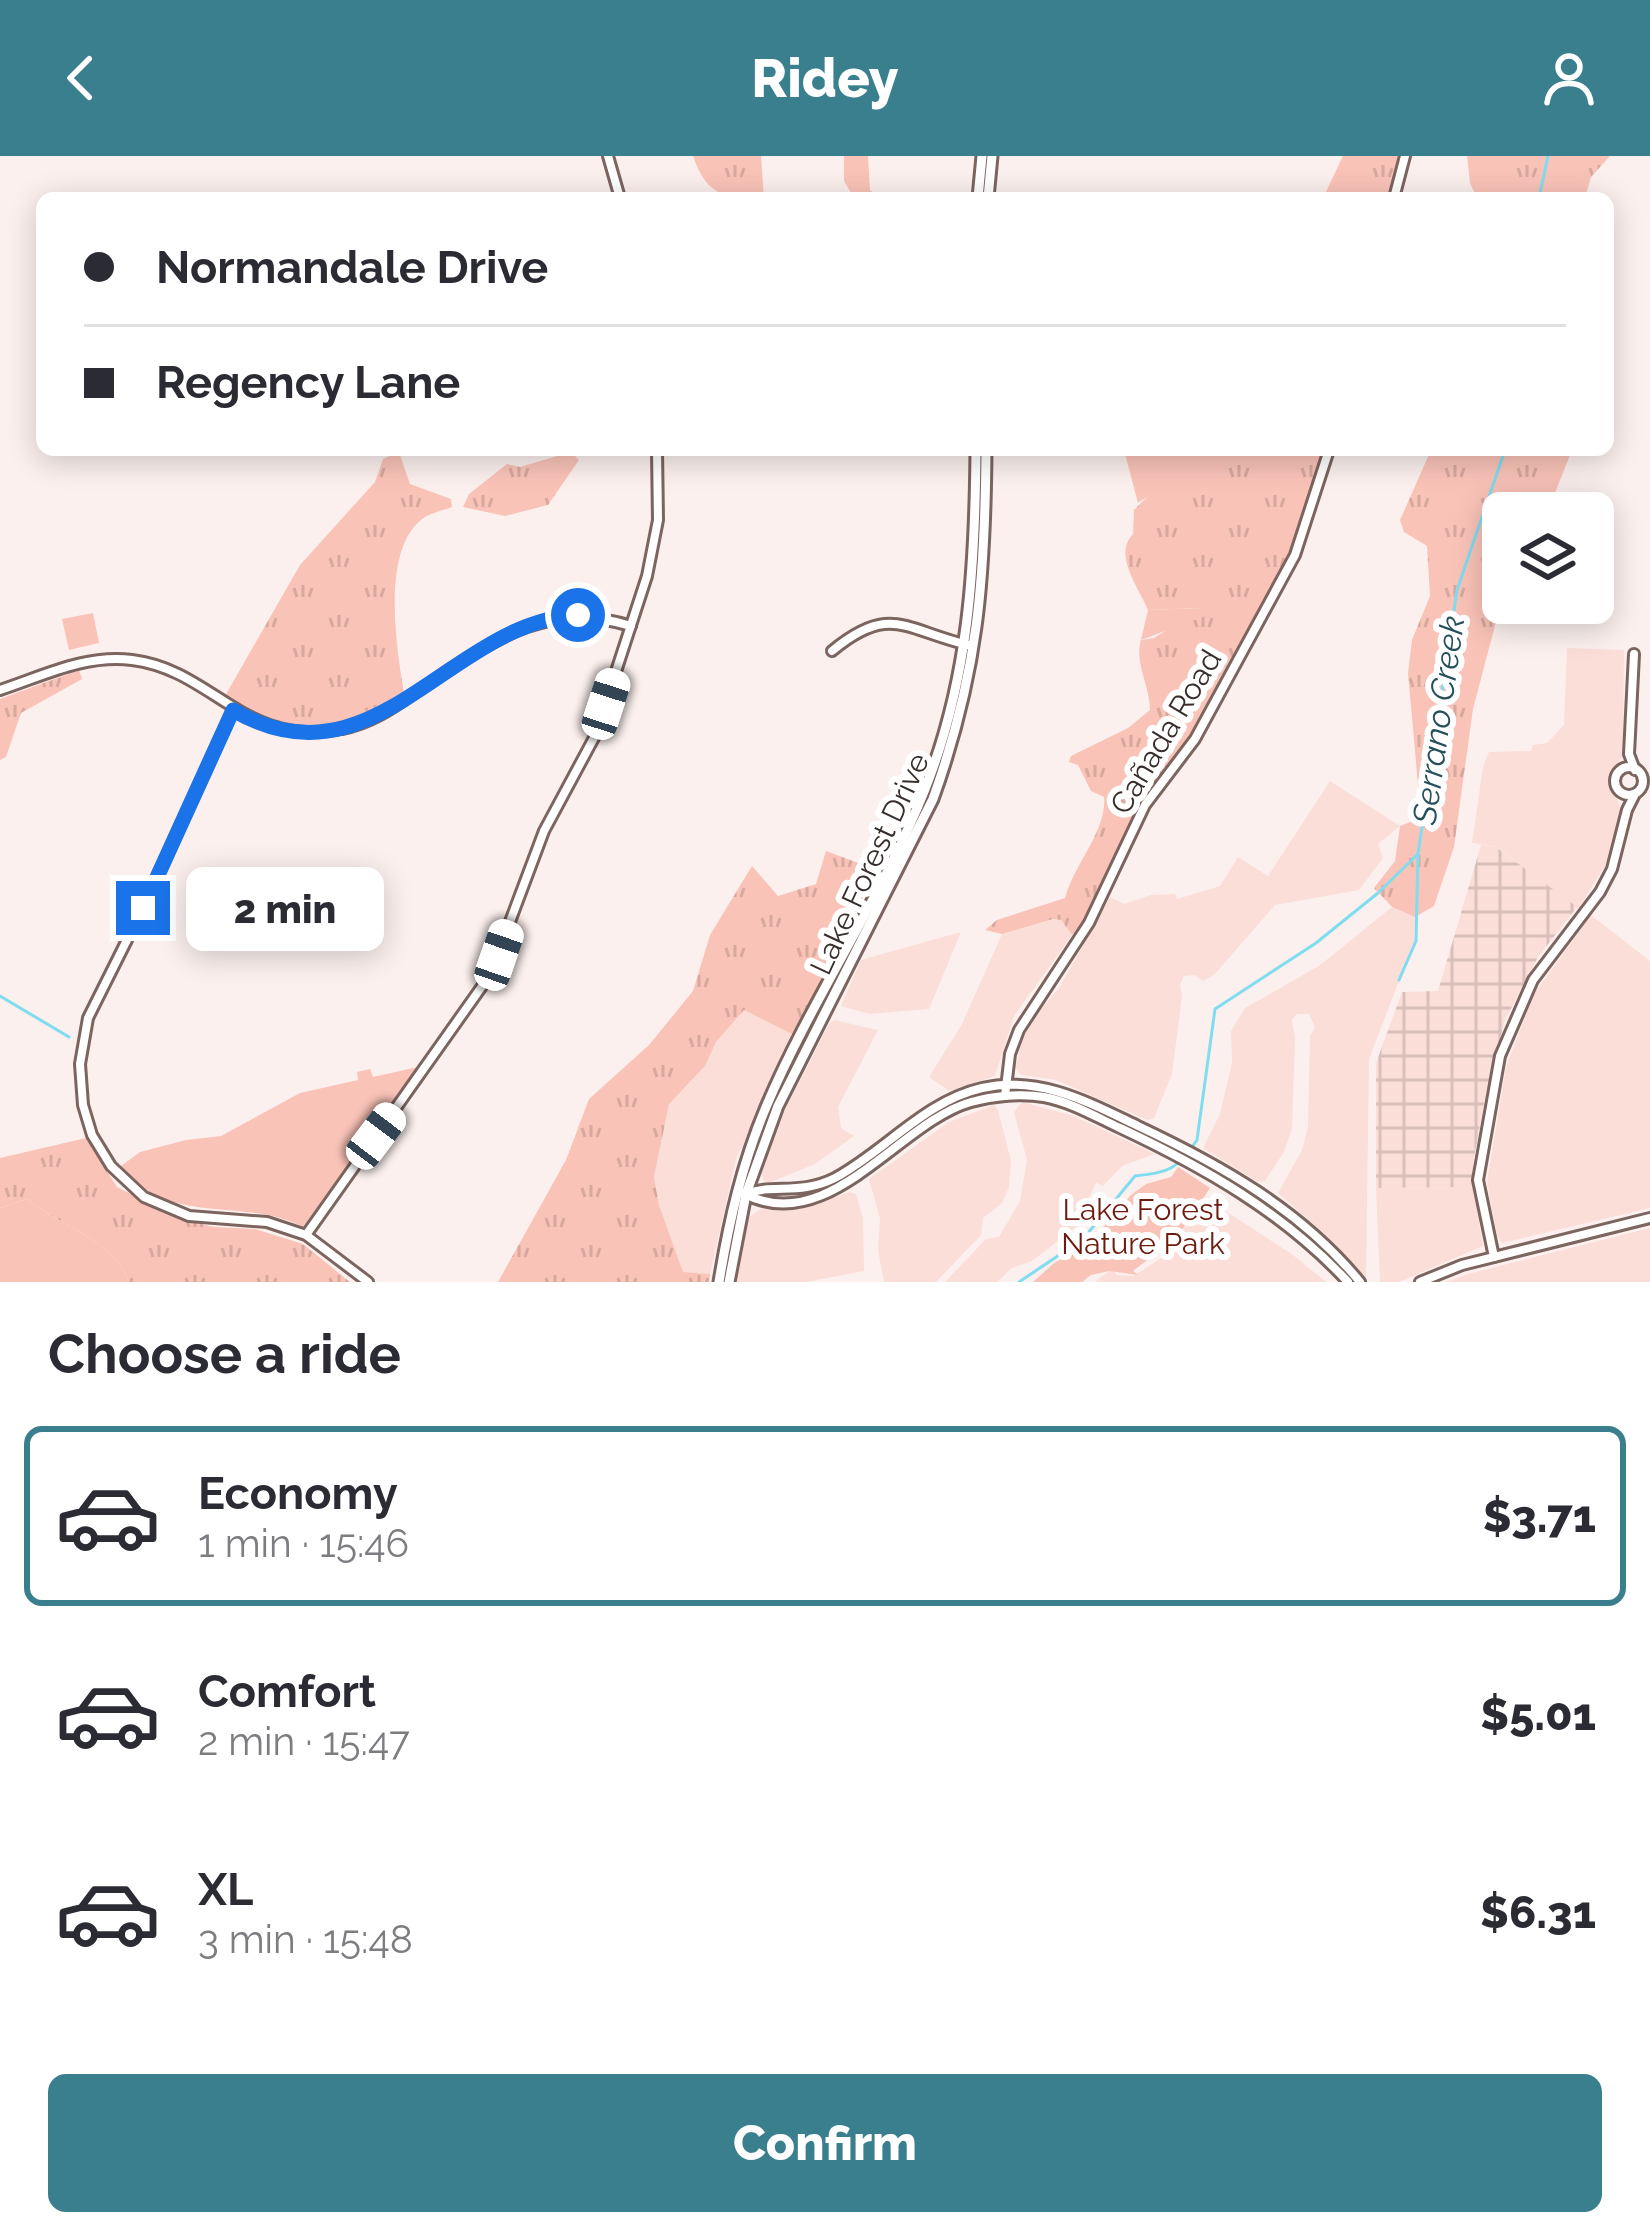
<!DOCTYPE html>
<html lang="en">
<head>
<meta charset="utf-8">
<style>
	body { margin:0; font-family:Raleway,sans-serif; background:#f2f2f3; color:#2b2b33; height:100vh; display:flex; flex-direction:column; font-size:45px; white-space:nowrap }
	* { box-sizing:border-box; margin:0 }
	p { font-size:39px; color:#7c7c81 }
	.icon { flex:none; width:66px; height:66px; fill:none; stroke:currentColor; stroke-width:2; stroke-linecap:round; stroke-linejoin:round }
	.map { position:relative; height:1126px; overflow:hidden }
	.side { display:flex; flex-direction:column; background:#fff; flex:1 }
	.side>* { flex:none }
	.top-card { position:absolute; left:36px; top:36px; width:1578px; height:264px; border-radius:18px; box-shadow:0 6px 30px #0003; display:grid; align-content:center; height:264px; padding:0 48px; background:#fff }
	.tools { position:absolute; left:1482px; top:336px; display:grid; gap:24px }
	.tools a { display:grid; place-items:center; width:132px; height:132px; border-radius:18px; background:#fff; box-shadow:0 6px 30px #0003; font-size:60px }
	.end { position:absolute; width:54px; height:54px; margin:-27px; border:15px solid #1a73e8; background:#fff; box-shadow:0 0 0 6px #fff }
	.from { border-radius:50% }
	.bubble { position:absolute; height:84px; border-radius:18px; background:#fff; box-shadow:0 6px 30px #0003; font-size:39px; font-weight:800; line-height:84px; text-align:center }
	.car { position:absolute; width:36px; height:72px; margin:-36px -18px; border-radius:15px; box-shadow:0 0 9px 3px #0007; background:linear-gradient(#fff 24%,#345 0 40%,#fff 0 76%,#345 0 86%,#fff 0) }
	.top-card b { display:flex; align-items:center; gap:42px; height:114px; font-size:45px }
	.top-card b+b { border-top:3px solid #e1e1e2 }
	.top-card i { width:30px; height:30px; background:#2b2b33 }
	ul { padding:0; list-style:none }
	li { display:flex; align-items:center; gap:36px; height:180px; margin:0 24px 18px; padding:0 24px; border:6px solid transparent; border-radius:18px }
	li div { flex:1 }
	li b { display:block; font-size:45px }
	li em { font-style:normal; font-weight:800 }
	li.current { border-color:#3a7f8d }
	li>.icon { width:108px; height:108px; stroke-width:1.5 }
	h2 { padding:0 48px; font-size:54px; line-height:144px }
	.cta { display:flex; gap:24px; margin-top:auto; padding:24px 48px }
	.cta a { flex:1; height:138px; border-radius:18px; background:#3a7f8d; color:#fff; font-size:48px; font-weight:800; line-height:138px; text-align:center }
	header { display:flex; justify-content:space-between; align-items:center; height:156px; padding:0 48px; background:#3a7f8d; color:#fff; font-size:54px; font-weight:800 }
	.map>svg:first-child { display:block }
	.built { fill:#fbded8 }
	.industrial { fill:url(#industrial-grid) }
	.grass { fill:url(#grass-tufts) }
	.green { fill:#fac3b8 }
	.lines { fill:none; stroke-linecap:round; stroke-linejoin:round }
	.stream { stroke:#80dcef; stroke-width:3 }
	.secondary-casing { stroke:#7c645f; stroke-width:14 }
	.primary-casing { stroke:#7c645f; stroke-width:15 }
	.secondary { stroke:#fff; stroke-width:8 }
	.primary { stroke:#fff; stroke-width:9 }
	.route { stroke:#1a73e8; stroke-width:15 }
	.labels { text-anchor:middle; stroke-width:12; stroke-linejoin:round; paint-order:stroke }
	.street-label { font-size:30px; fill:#372d2b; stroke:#fff }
	.park-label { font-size:30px; fill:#6f1a0e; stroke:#fff }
	.water-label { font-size:33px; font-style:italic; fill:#265059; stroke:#fff }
</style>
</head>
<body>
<header><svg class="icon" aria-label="back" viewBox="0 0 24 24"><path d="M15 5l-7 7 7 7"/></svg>Ridey<svg class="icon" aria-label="person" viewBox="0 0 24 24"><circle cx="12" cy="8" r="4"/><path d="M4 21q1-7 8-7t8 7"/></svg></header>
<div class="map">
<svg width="1650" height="1126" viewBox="0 0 1650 1126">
	<defs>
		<pattern id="industrial-grid" width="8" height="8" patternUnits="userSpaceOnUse" patternTransform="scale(3)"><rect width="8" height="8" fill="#fbded8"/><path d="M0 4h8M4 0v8" fill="none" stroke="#d8bfba"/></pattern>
		<pattern id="grass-tufts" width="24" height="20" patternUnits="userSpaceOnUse" patternTransform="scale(3)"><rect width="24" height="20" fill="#fac3b8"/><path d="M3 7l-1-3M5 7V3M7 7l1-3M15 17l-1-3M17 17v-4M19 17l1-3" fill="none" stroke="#d7a89e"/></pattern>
	</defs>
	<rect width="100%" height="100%" fill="#fbf0ee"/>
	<g class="built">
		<polygon points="1567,492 1624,494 1623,599 1612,620 1612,629 1621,654 1606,708 1578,753 1497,691 1472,687 1483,611 1489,596 1531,595 1533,589 1547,587 1564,569"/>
		<polygon points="1330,625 1400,670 1378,688 1383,702 1359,734 1275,749 1214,819 1203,825 1194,819 1184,820 1180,829 1182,840 1172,918 1154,962 1147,964 1056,924 1021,919 1015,911 1023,883 1038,856 1059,832 1110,741 1124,748 1151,739 1175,738 1177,743 1220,730 1238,701 1268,720"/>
		<polygon points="1392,751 1415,761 1414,786 1369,903 1366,1122 1329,1082 1278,1037 1302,994 1308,970 1310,880 1315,871 1309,858 1297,858 1292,864 1295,882 1292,973 1284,996 1265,1025 1258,1026 1203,992 1220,958 1232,907 1231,875 1245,852 1319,810"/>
		<polygon points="1591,759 1650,805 1650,1052 1502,1087 1497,1079 1487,1026 1506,911 1534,838"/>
		<polygon points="1053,763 1061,764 1072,779 1014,860 995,920 949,935 929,921 961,870 1002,778"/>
		<polygon points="961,776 929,853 869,858 841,850 861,804"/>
		<polygon points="744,854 794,879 736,1003 710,1118 683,1117 659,1049 654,1021 669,947 705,910 716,886"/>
		<polygon points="834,864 878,874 838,951 841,972 854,980 815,1008 766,1028 760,1016 781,962 829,868"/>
		<polygon points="1022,946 1074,960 1155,998 1122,1010 1103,1030 1096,1026 1077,1070 1032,1105 1012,1112 997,1126 945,1126 986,1083 999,1081 1020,1045 1027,1004 1014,956"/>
		<polygon points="994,949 998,954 1011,1005 1009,1031 1002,1047 983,1062 981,1079 936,1126 884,1126 878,1094 880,1062 869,1023 949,966"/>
		<polygon points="1473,1031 1483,1090 1399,1126 1380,1126 1376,1032"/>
		<polygon points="850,1036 856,1038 863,1062 864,1115 806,1126 736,1126 749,1061 761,1053 803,1052"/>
		<polygon points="1207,1043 1293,1099 1326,1126 1095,1126 1112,1113 1117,1119 1133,1120 1160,1103"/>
		<polygon points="1650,1072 1650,1126 1445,1126 1468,1118"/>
	</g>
	<polygon class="industrial" points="1481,689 1496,691 1577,751 1538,801 1505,864 1486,936 1473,1007 1473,1031 1376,1032 1376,907 1402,836 1438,835"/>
	<g class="grass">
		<path d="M 693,0 L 761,0 L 764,42 C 725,42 707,41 693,0 Z"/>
		<polygon points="844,0 868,0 870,34 879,42 854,42 844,25"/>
		<polygon points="1343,0 1401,0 1389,42 1323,42"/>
		<polygon points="1467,0 1610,0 1591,21 1585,42 1477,42 1470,27"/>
		<path d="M 1161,294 L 1326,294 L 1293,394 L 1185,591 L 1146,639 L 1083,769 L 1072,779 L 1061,764 L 1053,763 L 1002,778 L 985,774 L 997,764 L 1065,742 C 1074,708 1107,675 1104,641 L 1091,635 L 1078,609 L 1069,606 L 1071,600 L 1128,572 L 1150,554 C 1150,529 1134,508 1141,484 L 1154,482 L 1202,452 L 1148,454 C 1138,430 1113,399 1133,378 L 1134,354 L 1150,338 L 1173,303 Z"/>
		<polygon points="1431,294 1572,294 1547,357 1503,357 1503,439 1473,553 1454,691 1434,750 1415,761 1392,751 1374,732 1395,705 1400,670 1421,662 1408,517 1412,484 1430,440 1427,390 1404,376 1400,364"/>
		<path d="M 399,296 L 410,328 L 451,343 L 452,351 C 444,354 432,357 425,361 C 378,392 398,499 405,544 C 337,577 287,596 225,540 L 300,409 L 375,326 L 383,303 Z"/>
		<polygon points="571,296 579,304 548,349 505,360 463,351 469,338 507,308 520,311"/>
		<polygon points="79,514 82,523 21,557 6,601 0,604 0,543"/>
		<polygon points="826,695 861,708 872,723 794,879 744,854 716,886 705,910 669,948 654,1021 659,1049 683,1116 710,1118 709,1126 498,1126 566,1004 589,943 649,889 693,835 710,779 752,710 778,740 816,728"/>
		<path d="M 86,982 L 117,1031 L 181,1063 L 214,1071 L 255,1073 L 303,1088 L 350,1126 L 129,1126 C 113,1083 61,1071 27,1043 L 0,1052 L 0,1002 Z"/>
	</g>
	<g class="green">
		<path d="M 1124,294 L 1161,294 L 1193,310 L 1194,317 C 1180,343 1157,331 1138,347 Z"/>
		<polygon points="1202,452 1207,459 1203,461 1141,484 1148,454"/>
		<polygon points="93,457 99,487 69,494 62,463"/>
		<path d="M 418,911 L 303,1071 C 244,1040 166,1072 121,1010 L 140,996 L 186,984 L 221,980 L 300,937 L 358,924 L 357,916 L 370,913 L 373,921 Z"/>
		<polygon points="1178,1011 1210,1032 1178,1080 1133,1115 1138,1119 1109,1115 1091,1119 1082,1126 1033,1126 1053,1108 1091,1085 1131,1039 1146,1028 1171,1021"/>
		<path d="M 27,1043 C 61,1071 113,1083 129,1126 L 0,1126 L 0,1052 Z"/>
	</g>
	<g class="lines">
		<g class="stream">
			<polyline points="1539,42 1548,0"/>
			<polyline points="1399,824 1416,785 1418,698"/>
			<polyline points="0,840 69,881"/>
			<path d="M 1019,1126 L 1083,1083 L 1135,1020 C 1170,1016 1176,1014 1197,984 L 1215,853 L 1316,787 L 1378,737 L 1418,698 L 1457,434 L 1505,294"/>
		</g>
		<defs>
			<g id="secondary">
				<polyline points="608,0 620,42"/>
				<polyline points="1394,42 1405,0"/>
				<path d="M 832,495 C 890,447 905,474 968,489"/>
				<polyline points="1634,498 1629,598 1635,614"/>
				<path d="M 0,534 C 43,520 85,498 132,504 C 214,514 244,593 342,573 C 370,568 393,552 415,537 C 486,490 542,442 631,470"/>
				<polyline points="233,554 143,752 88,862 80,908 83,949 92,979 111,1010 144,1041 189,1060 267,1066 306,1079 368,1126"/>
				<circle cx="1629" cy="625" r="14"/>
				<polyline points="1005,940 1010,898 1019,874 1089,767 1145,649 1195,583 1295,399 1329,294"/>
				<path d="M 743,1037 C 828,1083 899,966 971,946 C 993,940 1021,937 1044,941 C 1071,946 1096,961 1120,972 C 1205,1012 1284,1057 1348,1126"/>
				<path d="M 746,1038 C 773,1027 799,1040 835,1022 C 885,995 925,945 982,932 C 1039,919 1088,946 1138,970 C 1221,1009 1301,1054 1360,1126"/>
				<polyline points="306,1079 490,819 544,675 595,580 647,420 658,364 657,294"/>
				<polyline points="1494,1101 1478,1024 1500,900 1533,824 1600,736 1612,713 1627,654 1635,638"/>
				<polyline points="1420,1126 1462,1109 1650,1062"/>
			</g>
			<g id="primary">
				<polyline points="978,42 982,0"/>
				<polyline points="988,42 992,0"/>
				<path d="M 719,1126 C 729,1065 742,1008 766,951 C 812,842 881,744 925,633 C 969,523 975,411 976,294"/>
				<path d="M 729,1126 L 746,1038 L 778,950 L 933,643 C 978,518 985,425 986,294"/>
			</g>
		</defs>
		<use href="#secondary" class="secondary-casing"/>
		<use href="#primary" class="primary-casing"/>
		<use href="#secondary" class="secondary"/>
		<use href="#primary" class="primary"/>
	</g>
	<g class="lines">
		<path class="route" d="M 143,752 L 233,554 C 374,637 450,465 578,459"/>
	</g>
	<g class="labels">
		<g class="street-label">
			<text transform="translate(1166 576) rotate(-59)" y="10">Cañada Road</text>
			<text transform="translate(870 708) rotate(-65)" y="10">Lake Forest Drive</text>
		</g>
		<g class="park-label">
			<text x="1143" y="1064">Lake Forest<tspan x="1143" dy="34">Nature Park</tspan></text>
		</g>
		<g class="water-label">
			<text transform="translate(1438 564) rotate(-82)" y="12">Serrano Creek</text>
		</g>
	</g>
</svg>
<div class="tools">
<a><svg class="icon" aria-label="layers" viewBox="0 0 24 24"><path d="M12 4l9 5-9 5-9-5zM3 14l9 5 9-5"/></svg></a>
</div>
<i class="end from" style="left:578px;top:459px"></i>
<i class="end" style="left:143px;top:752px"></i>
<div class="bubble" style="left:186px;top:711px;width:198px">2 min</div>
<i class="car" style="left:606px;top:548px;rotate:18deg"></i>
<i class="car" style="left:499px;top:799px;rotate:19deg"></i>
<i class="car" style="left:376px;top:980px;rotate:37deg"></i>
<div class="top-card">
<b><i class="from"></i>Normandale Drive</b>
<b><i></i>Regency Lane</b>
</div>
</div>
<section class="side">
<h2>Choose a ride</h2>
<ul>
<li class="current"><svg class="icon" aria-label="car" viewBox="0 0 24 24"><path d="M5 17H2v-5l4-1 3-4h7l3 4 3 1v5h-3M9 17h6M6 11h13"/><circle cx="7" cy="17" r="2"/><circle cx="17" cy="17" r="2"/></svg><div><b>Economy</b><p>1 min · 15:46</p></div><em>$3.71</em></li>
<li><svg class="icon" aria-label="car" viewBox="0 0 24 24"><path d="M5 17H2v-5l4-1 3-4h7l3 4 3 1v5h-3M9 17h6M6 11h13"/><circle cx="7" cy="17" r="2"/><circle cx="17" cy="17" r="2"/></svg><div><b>Comfort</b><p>2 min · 15:47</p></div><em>$5.01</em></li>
<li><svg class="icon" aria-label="car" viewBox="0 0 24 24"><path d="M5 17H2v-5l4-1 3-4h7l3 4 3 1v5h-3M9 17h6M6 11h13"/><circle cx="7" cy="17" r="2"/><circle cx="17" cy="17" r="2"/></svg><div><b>XL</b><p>3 min · 15:48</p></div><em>$6.31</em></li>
</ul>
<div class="cta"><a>Confirm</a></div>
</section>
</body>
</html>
